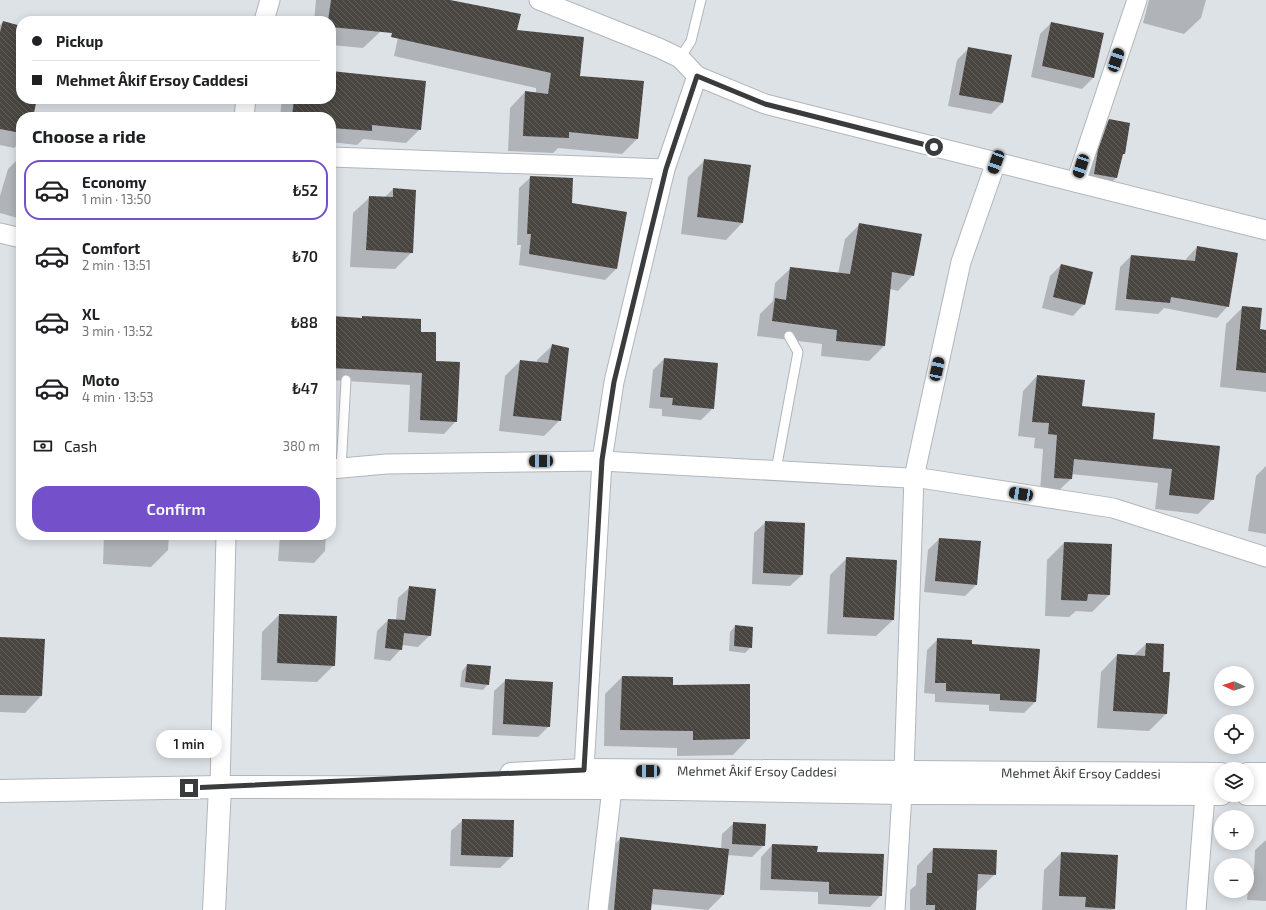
<!DOCTYPE html>
<html lang="en">
<head>
<meta charset="utf-8">
<style>
	body { margin:0; font-family:"Exo 2",sans-serif; background:#f2f2f2; color:#202124; height:100vh; display:flex; flex-direction:column; font-size:15px; white-space:nowrap }
	* { box-sizing:border-box; margin:0 }
	p { font-size:13px; color:#757577 }
	.icon { flex:none; width:22px; height:22px; fill:none; stroke:currentColor; stroke-width:2; stroke-linecap:round; stroke-linejoin:round }
	.map { position:relative; flex:1; overflow:hidden }
	.side { position:absolute; left:16px; top:112px; width:320px; height:428px; display:flex; flex-direction:column; background:#fff; border-radius:16px; box-shadow:0 2px 10px #0003 }
	.side>* { flex:none }
	.banner { position:absolute; left:16px; top:16px; width:320px; height:88px; border-radius:16px; box-shadow:0 2px 10px #0003; display:grid; align-content:center; height:88px; padding:0 16px; background:#fff }
	.needle { width:26px; rotate:274deg }
	.tools { position:absolute; left:1214px; top:666px; display:grid; gap:8px }
	.tools a { display:grid; place-items:center; width:40px; height:40px; border-radius:50%; background:#fff; box-shadow:0 2px 10px #0003; font-size:20px }
	.end { position:absolute; width:18px; height:18px; margin:-9px; border:5px solid #393b3d; background:#fff; box-shadow:0 0 0 2px #fff }
	.from { border-radius:50% }
	.bubble { position:absolute; height:28px; border-radius:14px; background:#fff; box-shadow:0 2px 10px #0003; font-size:13px; font-weight:600; line-height:28px; text-align:center }
	.car { position:absolute; width:12px; height:24px; margin:-12px -6px; border-radius:5px; box-shadow:0 0 3px 1px #0007; background:linear-gradient(#222 24%,#8ab4d8 0 40%,#222 0 76%,#8ab4d8 0 86%,#222 0) }
	.banner b { display:flex; align-items:center; gap:14px; height:38px; font-size:15px }
	.banner b+b { border-top:1px solid #e0e0e0 }
	.banner i { width:10px; height:10px; background:#202124 }
	ul { padding:0; list-style:none }
	li { display:flex; align-items:center; gap:12px; height:60px; margin:0 8px 6px; padding:0 8px; border:2px solid transparent; border-radius:16px }
	li div { flex:1 }
	li b { display:block; font-size:15px }
	li em { font-style:normal; font-weight:600 }
	li.active { border-color:#7451ca }
	li>.icon { width:36px; height:36px; stroke-width:1.5 }
	h2 { padding:0 16px; font-size:18px; line-height:48px }
	.pay { display:flex; align-items:center; gap:10px; height:44px; padding:0 16px; font-size:15px }
	.pay p { margin-inline-start:auto }
	.button { display:flex; gap:8px; margin-top:auto; padding:8px 16px }
	.button a { flex:1; height:46px; border-radius:16px; background:#7451ca; color:#fff; font-size:16px; font-weight:600; line-height:46px; text-align:center }
	.map>svg:first-child { display:block }
	.shadow { fill:#0003 }
	.building { fill:url(#building-back-hatch) }
	.lines { fill:none; stroke-linecap:round; stroke-linejoin:round }
	.lane-casing { stroke:#b1b6bb; stroke-width:11 }
	.street-casing { stroke:#b1b6bb; stroke-width:21 }
	.secondary-casing { stroke:#b1b6bb; stroke-width:24 }
	.lane { stroke:#fff; stroke-width:9 }
	.street { stroke:#fff; stroke-width:19 }
	.secondary { stroke:#fff; stroke-width:22 }
	.route { stroke:#393b3d; stroke-width:5 }
	.labels { text-anchor:middle; stroke-width:4; stroke-linejoin:round; paint-order:stroke }
	.street-label { font-size:13px; fill:#393b3d; stroke:#dde2e7 }
</style>
</head>
<body>
<div class="map">
<svg width="1266" height="910" viewBox="0 0 1266 910">
	<defs>
		<pattern id="building-back-hatch" width="6" height="6" patternUnits="userSpaceOnUse"><rect width="6" height="6" fill="#494541"/><path d="M-1 5l2 2M0 0l6 6M5-1l2 2" fill="none" stroke="#625e5b"/></pattern>
	</defs>
	<rect width="100%" height="100%" fill="#dde2e7"/>
	<g class="shadow">
		<polygon points="316,0 383,0 380,32 363,48 331,45 331,21 314,21"/>
		<polygon points="406,0 447,0 516,31 579,76 637,139 622,154 558,148 553,153 508,151 510,108 525,92 536,94 536,88 394,56"/>
		<polygon points="1149,0 1206,0 1201,18 1184,34 1143,23"/>
		<polygon points="3,22 21,27 21,99 36,99 32,117 21,117 21,142 14,148 0,145 0,25"/>
		<polygon points="1051,23 1093,78 1082,89 1031,77 1040,34"/>
		<polygon points="969,48 1002,103 991,114 948,106 957,60"/>
		<polygon points="331,71 420,129 406,143 363,139 357,145 331,142 331,117 280,117 282,99 331,99"/>
		<polygon points="1109,120 1124,154 1122,155 1116,178 1105,189 1083,185 1098,131"/>
		<polygon points="19,158 21,158 21,219 0,213 0,196 8,169"/>
		<polygon points="705,160 742,223 726,240 681,234 688,177"/>
		<polygon points="531,177 571,204 626,213 616,269 605,280 519,265 521,245 517,245 519,188"/>
		<polygon points="393,189 412,252 395,269 350,267 353,213 370,197 385,197"/>
		<polygon points="860,224 913,275 898,291 890,289 884,346 869,361 821,356 822,344 757,336 760,314 773,301 775,283 791,268 838,274 845,239"/>
		<polygon points="1197,247 1228,306 1217,318 1164,308 1158,314 1115,310 1120,267 1131,256 1186,261 1186,259"/>
		<polygon points="1061,265 1084,304 1073,316 1042,308 1050,276"/>
		<polygon points="1243,307 1259,330 1266,331 1266,392 1220,387 1226,324"/>
		<polygon points="331,317 361,319 363,317 420,333 435,362 456,421 444,434 408,432 410,385 331,380"/>
		<polygon points="553,345 560,420 544,436 499,431 505,376 520,361 537,363 537,360"/>
		<polygon points="664,359 713,408 701,420 662,416 662,409 649,408 653,370"/>
		<polygon points="1037,376 1081,406 1152,440 1213,499 1198,514 1155,509 1158,483 1071,474 1071,479 1056,493 1040,492 1043,449 1034,448 1035,438 1018,436 1023,391"/>
		<polygon points="1266,466 1266,534 1248,531 1256,476"/>
		<polygon points="766,522 802,575 790,586 752,584 754,533"/>
		<polygon points="104,535 169,535 168,550 151,567 103,564"/>
		<polygon points="280,535 326,535 325,551 314,563 278,561"/>
		<polygon points="939,539 976,585 965,596 924,592 928,550"/>
		<polygon points="1064,543 1109,595 1092,612 1076,611 1069,617 1045,616 1047,560"/>
		<polygon points="847,558 893,620 876,636 827,634 830,575"/>
		<polygon points="410,587 430,635 418,647 402,645 401,649 390,661 374,659 377,631 388,620 396,620 398,598"/>
		<polygon points="279,615 334,665 317,682 261,680 262,632"/>
		<polygon points="735,626 751,647 745,653 729,651 730,632"/>
		<polygon points="0,638 41,696 25,713 0,712"/>
		<polygon points="938,639 971,645 1035,702 1024,713 989,711 989,705 935,702 935,694 924,693 927,650"/>
		<polygon points="1146,644 1166,714 1149,731 1097,728 1101,672 1117,655 1133,656"/>
		<polygon points="467,665 488,684 483,690 460,687 462,671"/>
		<polygon points="622,677 672,686 749,738 733,755 677,756 677,748 604,746 605,694"/>
		<polygon points="506,680 549,726 538,737 492,735 494,691"/>
		<polygon points="463,820 512,856 500,868 450,866 451,831"/>
		<polygon points="734,823 764,845 752,857 727,855 723,895 708,910 650,904 650,910 601,910 606,853 621,838 721,849 722,834"/>
		<polygon points="1266,840 1266,901 1247,900 1249,878 1254,872 1255,850"/>
		<polygon points="772,845 816,853 881,895 870,907 818,904 818,892 760,890 761,857"/>
		<polygon points="933,849 995,874 978,891 976,891 975,910 910,910 910,890 916,885 917,866"/>
		<polygon points="1061,853 1114,908 1113,910 1042,910 1044,870"/>
	</g>
	<g class="building">
		<polygon points="331,0 450,0 521,14 517,30 584,37 580,76 644,81 638,139 569,132 569,138 523,136 525,91 548,94 551,73 391,37 392,33 331,27 331,21 328,21"/>
		<polygon points="3,21 21,26 21,99 37,99 33,117 21,117 21,133 0,129 0,32"/>
		<polygon points="1051,22 1104,33 1094,78 1042,66"/>
		<polygon points="968,47 1012,55 1003,103 959,95"/>
		<polygon points="331,71 426,81 421,130 372,125 372,131 331,128 331,117 292,117 294,99 331,99"/>
		<polygon points="1109,119 1130,123 1125,154 1123,154 1117,178 1094,174 1098,150"/>
		<polygon points="704,159 751,165 743,223 697,217"/>
		<polygon points="530,176 573,178 572,203 627,212 617,269 529,254 531,234 527,234"/>
		<polygon points="393,188 416,190 413,253 366,250 369,196 393,197"/>
		<polygon points="859,223 922,234 914,276 892,272 885,346 836,341 837,330 772,321 775,298 786,300 790,267 850,274"/>
		<polygon points="1197,246 1238,253 1229,307 1171,297 1170,303 1126,299 1131,255 1195,261"/>
		<polygon points="1061,264 1093,272 1085,305 1053,297"/>
		<polygon points="1242,306 1262,308 1260,329 1266,330 1266,373 1236,370"/>
		<polygon points="331,316 362,318 362,316 421,319 421,332 436,332 436,361 460,362 457,422 420,420 422,373 331,368"/>
		<polygon points="552,344 569,348 561,421 513,416 520,360 548,363"/>
		<polygon points="664,358 718,363 714,409 672,405 673,398 660,397"/>
		<polygon points="1037,375 1085,380 1082,406 1155,413 1153,439 1220,446 1214,500 1169,495 1172,469 1074,459 1072,479 1054,478 1057,435 1048,434 1049,423 1032,422"/>
		<polygon points="765,521 805,523 803,575 763,573"/>
		<polygon points="939,538 981,541 977,585 935,581"/>
		<polygon points="1064,542 1112,544 1110,595 1088,594 1087,601 1061,600"/>
		<polygon points="846,557 897,560 894,620 843,617"/>
		<polygon points="409,586 436,589 431,636 404,633 402,650 385,648 388,619 405,620"/>
		<polygon points="279,614 337,616 335,666 277,663"/>
		<polygon points="735,625 753,627 752,648 734,646"/>
		<polygon points="0,637 45,639 42,696 0,695"/>
		<polygon points="937,638 972,640 972,644 1040,649 1036,702 1000,700 1000,694 946,691 946,683 935,683"/>
		<polygon points="1146,643 1164,644 1163,672 1170,672 1167,714 1113,711 1117,654 1145,656"/>
		<polygon points="467,664 491,666 489,685 465,682"/>
		<polygon points="622,676 673,677 673,685 750,684 750,739 693,740 693,731 620,730"/>
		<polygon points="505,679 553,682 550,727 503,724"/>
		<polygon points="462,819 514,820 513,857 461,855"/>
		<polygon points="733,822 766,824 765,846 732,844"/>
		<polygon points="620,837 729,849 724,895 653,889 651,910 614,910"/>
		<polygon points="772,844 818,846 817,852 884,854 882,896 829,894 829,882 771,879"/>
		<polygon points="933,848 997,850 996,875 978,874 976,910 935,910 935,905 926,905 927,873 932,873"/>
		<polygon points="1061,852 1118,855 1115,909 1085,907 1086,897 1059,896"/>
	</g>
	<g class="lines">
		<defs>
			<g id="lane">
				<polyline points="680,58 691,41 701,0"/>
				<polyline points="341,468 346,380"/>
				<polyline points="776,470 798,352 789,336"/>
			</g>
			<g id="street">
				<polyline points="539,0 659,48 680,58 697,76 765,104 1266,230"/>
				<polyline points="264,21 270,0"/>
				<polyline points="244,117 246,99"/>
				<polyline points="331,157 665,169"/>
				<polyline points="1076,182 1137,0"/>
				<polyline points="0,233 21,238"/>
				<polyline points="331,469 386,464 602,461 909,478 914,477 1113,508 1266,557"/>
				<polyline points="584,770 602,461 614,382 665,169 697,76"/>
				<polyline points="904,771 914,477 961,262 996,162"/>
				<polyline points="220,787 226,535"/>
				<polyline points="598,910 612,788"/>
				<polyline points="895,910 902,793"/>
				<polyline points="1196,910 1205,794"/>
			</g>
			<g id="secondary">
				<path id="s1" d="M 511,774 L 584,770 L 1221,774"/>
				<polyline points="1247,774 1266,774"/>
				<polyline points="0,791 220,787 612,788 902,793 1221,794"/>
				<polyline points="1247,794 1266,794"/>
				<polyline points="214,910 220,787"/>
			</g>
		</defs>
		<use href="#lane" class="lane-casing"/>
		<use href="#street" class="street-casing"/>
		<use href="#secondary" class="secondary-casing"/>
		<use href="#lane" class="lane"/>
		<use href="#street" class="street"/>
		<use href="#secondary" class="secondary"/>
	</g>
	<g class="lines">
		<polyline class="route" points="189,788 584,770 602,460 614,382 666,169 697,76 765,104 934,147"/>
	</g>
	<g class="labels">
		<g class="street-label">
			<text dy="5" stroke="none"><textPath href="#s1" startOffset="246">Mehmet Âkif Ersoy Caddesi</textPath></text>
			<text dy="5" stroke="none"><textPath href="#s1" startOffset="570">Mehmet Âkif Ersoy Caddesi</textPath></text>
		</g>
	</g>
</svg>
<div class="tools">
<a><svg class="needle" viewBox="-14 -14 28 28"><path d="M0-13l5 13h-10z" fill="#e53935"/><path d="M0 13l5-13h-10z" fill="#757577"/></svg></a>
<a><svg class="icon" aria-label="locate" viewBox="0 0 24 24"><circle cx="12" cy="12" r="6"/><path d="M12 2v4M12 18v4M2 12h4M18 12h4"/></svg></a>
<a><svg class="icon" aria-label="layers" viewBox="0 0 24 24"><path d="M12 4l9 5-9 5-9-5zM3 14l9 5 9-5"/></svg></a>
<a>+</a>
<a>−</a>
</div>
<i class="end from" style="left:934px;top:147px"></i>
<i class="end" style="left:189px;top:788px"></i>
<div class="bubble" style="left:156px;top:730px;width:66px">1 min</div>
<i class="car" style="left:1116px;top:60px;rotate:18deg"></i>
<i class="car" style="left:996px;top:162px;rotate:200deg"></i>
<i class="car" style="left:1081px;top:166px;rotate:198deg"></i>
<i class="car" style="left:937px;top:369px;rotate:12deg"></i>
<i class="car" style="left:541px;top:461px;rotate:269deg"></i>
<i class="car" style="left:1021px;top:494px;rotate:279deg"></i>
<i class="car" style="left:648px;top:771px;rotate:270deg"></i>
<div class="banner">
<b><i class="from"></i>Pickup</b>
<b><i></i>Mehmet Âkif Ersoy Caddesi</b>
</div>
<section class="side">
<h2>Choose a ride</h2>
<ul>
<li class="active"><svg class="icon" aria-label="car" viewBox="0 0 24 24"><path d="M5 17H2v-5l4-1 3-4h7l3 4 3 1v5h-3M9 17h6M6 11h13"/><circle cx="7" cy="17" r="2"/><circle cx="17" cy="17" r="2"/></svg><div><b>Economy</b><p>1 min · 13:50</p></div><em>₺52</em></li>
<li><svg class="icon" aria-label="car" viewBox="0 0 24 24"><path d="M5 17H2v-5l4-1 3-4h7l3 4 3 1v5h-3M9 17h6M6 11h13"/><circle cx="7" cy="17" r="2"/><circle cx="17" cy="17" r="2"/></svg><div><b>Comfort</b><p>2 min · 13:51</p></div><em>₺70</em></li>
<li><svg class="icon" aria-label="car" viewBox="0 0 24 24"><path d="M5 17H2v-5l4-1 3-4h7l3 4 3 1v5h-3M9 17h6M6 11h13"/><circle cx="7" cy="17" r="2"/><circle cx="17" cy="17" r="2"/></svg><div><b>XL</b><p>3 min · 13:52</p></div><em>₺88</em></li>
<li><svg class="icon" aria-label="car" viewBox="0 0 24 24"><path d="M5 17H2v-5l4-1 3-4h7l3 4 3 1v5h-3M9 17h6M6 11h13"/><circle cx="7" cy="17" r="2"/><circle cx="17" cy="17" r="2"/></svg><div><b>Moto</b><p>4 min · 13:53</p></div><em>₺47</em></li>
</ul>
<div class="pay"><svg class="icon" aria-label="cash" viewBox="0 0 24 24"><path d="M3 7h18v10H3z"/><circle cx="12" cy="12" r="2"/></svg>Cash<p>380 m</p></div>
<div class="button"><a>Confirm</a></div>
</section>
</div>
</body>
</html>
